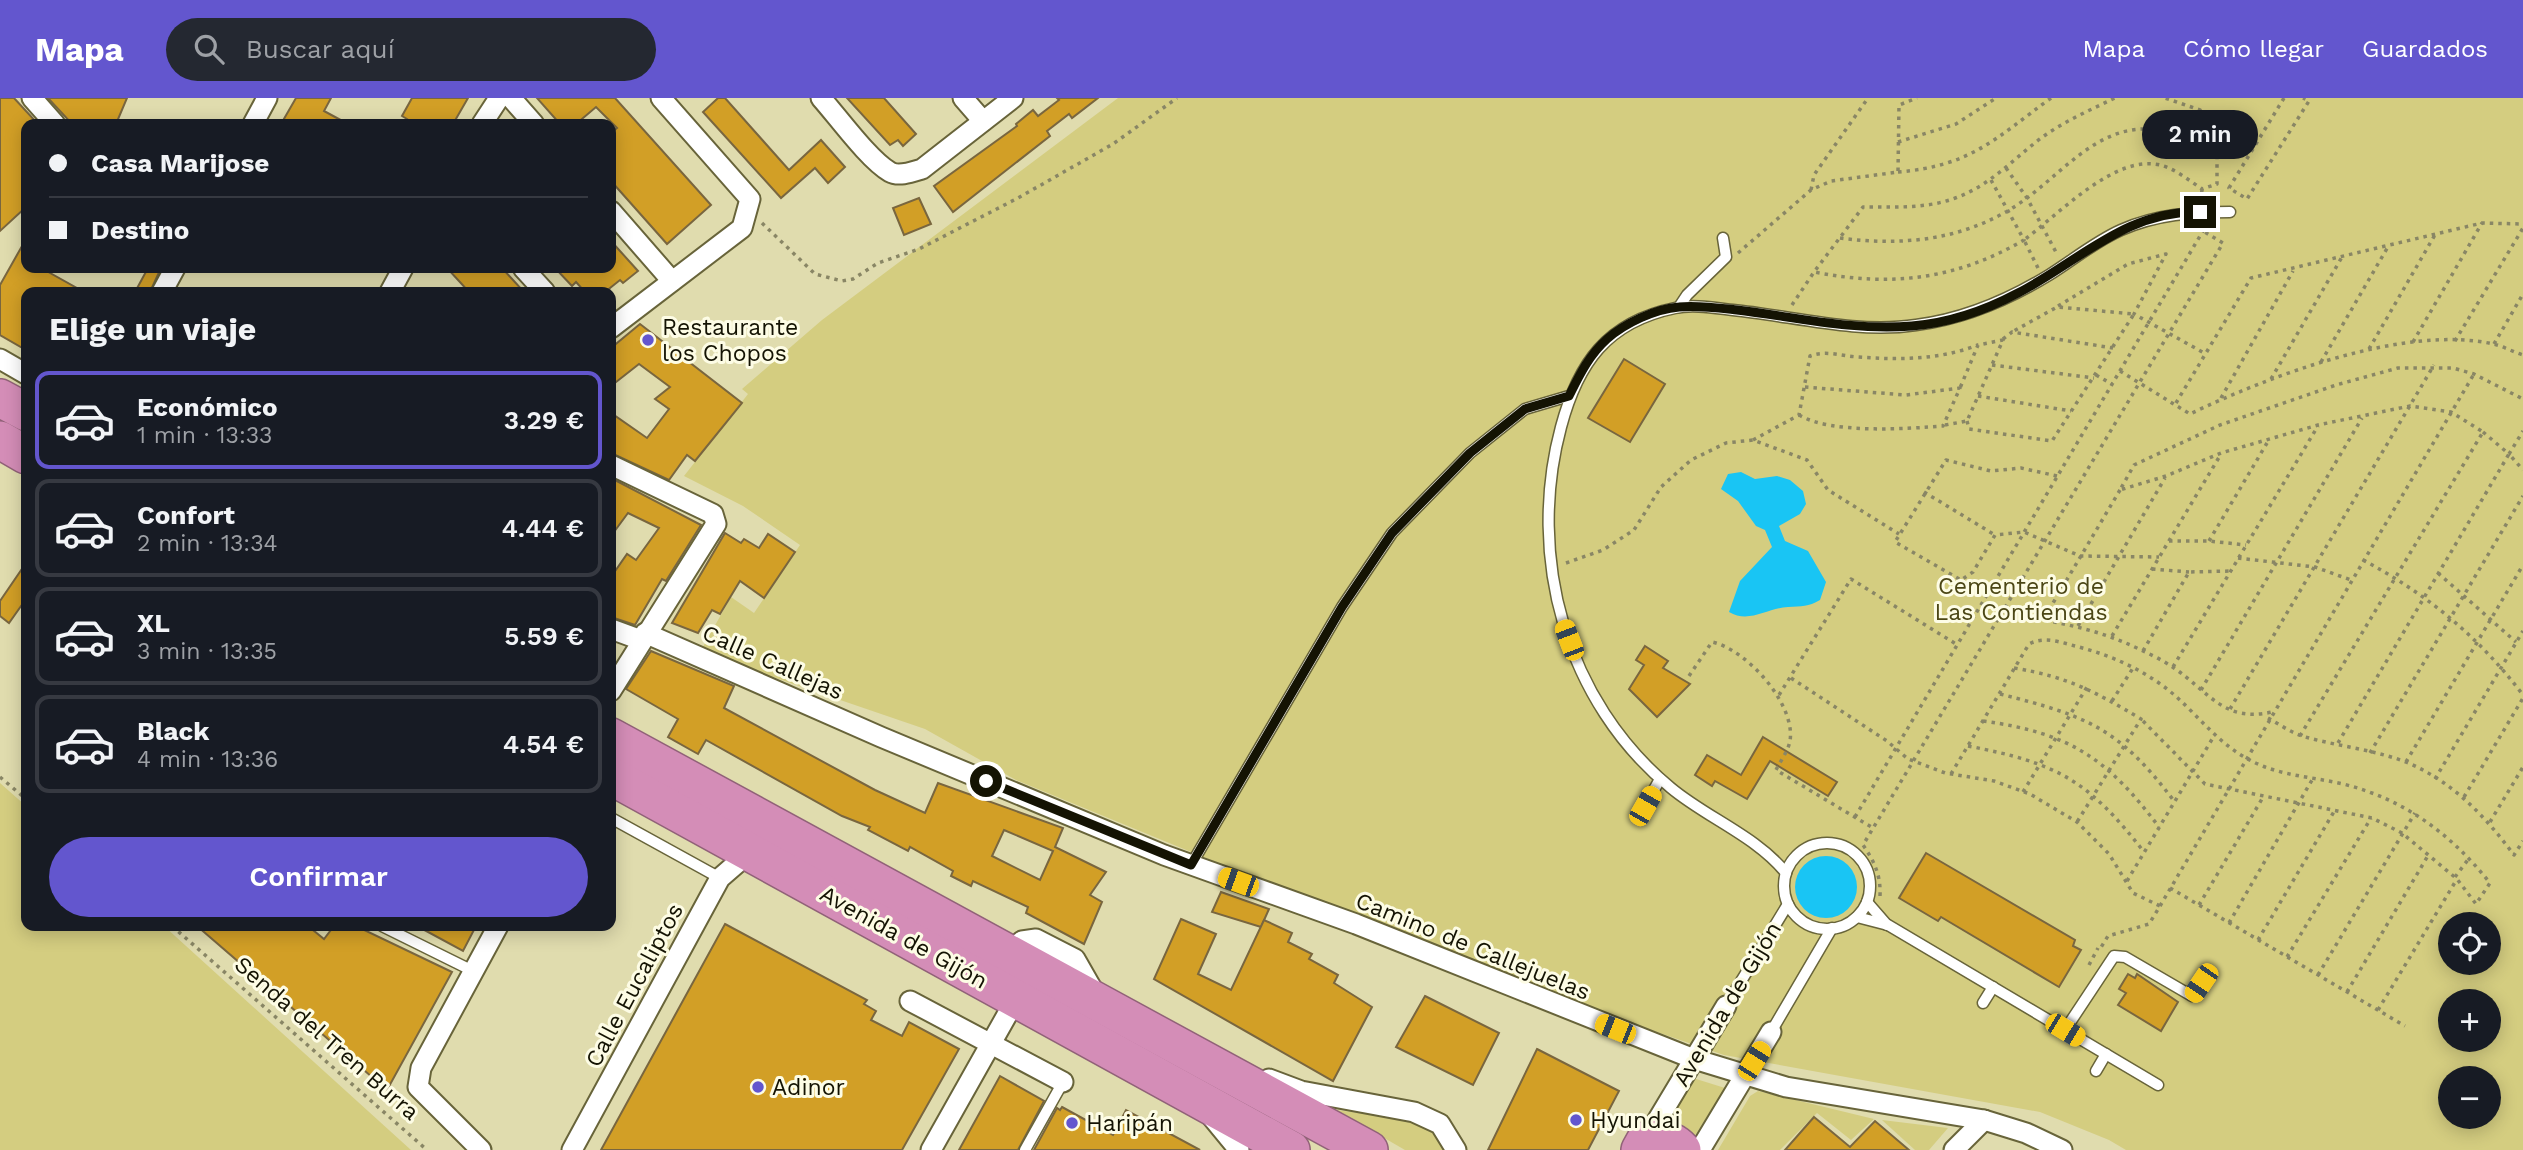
<!DOCTYPE html>
<html lang="es">
<head>
<meta charset="utf-8">
<style>
	body { margin:0; font-family:"Work Sans",sans-serif; background:#242831; color:#f1f3f6; height:100vh; display:flex; flex-direction:column; font-size:26px; white-space:nowrap }
	* { box-sizing:border-box; margin:0 }
	p { font-size:23px; color:#9ea1a6 }
	.icon { flex:none; width:38px; height:38px; fill:none; stroke:currentColor; stroke-width:2; stroke-linecap:round; stroke-linejoin:round }
	.map { position:relative; flex:1; overflow:hidden }
	.side { position:absolute; left:21px; top:189px; width:595px; height:644px; display:flex; flex-direction:column; background:#171b24; border-radius:14px; box-shadow:0 4px 18px #0003 }
	.side>* { flex:none }
	.guide { position:absolute; left:21px; top:21px; width:595px; height:154px; border-radius:14px; box-shadow:0 4px 18px #0003; display:grid; align-content:center; height:154px; padding:0 28px; background:#171b24 }
	.buttons { position:absolute; left:2438px; top:814px; display:grid; gap:14px }
	.buttons a { display:grid; place-items:center; width:63px; height:63px; border-radius:50%; background:#171b24; box-shadow:0 4px 18px #0003; font-size:35px }
	.end { position:absolute; width:32px; height:32px; margin:-16px; border:9px solid #141303; background:#fff; box-shadow:0 0 0 4px #fff }
	.from { border-radius:50% }
	.bubble { position:absolute; height:49px; border-radius:24px; background:#171b24; box-shadow:0 4px 18px #0003; font-size:23px; font-weight:600; line-height:49px; text-align:center }
	.car { position:absolute; width:21px; height:42px; margin:-21px -10px; border-radius:9px; box-shadow:0 0 5px 2px #0007; background:linear-gradient(#f5c518 24%,#345 0 40%,#f5c518 0 76%,#345 0 86%,#f5c518 0) }
	.guide b { display:flex; align-items:center; gap:24px; height:66px; font-size:26px }
	.guide b+b { border-top:2px solid #363941 }
	.guide i { width:18px; height:18px; background:#f1f3f6 }
	ul { padding:0; list-style:none }
	li { display:flex; align-items:center; gap:21px; height:98px; margin:0 14px 10px; padding:0 14px; border:4px solid #363941; border-radius:14px }
	li div { flex:1 }
	li b { display:block; font-size:26px }
	li em { font-style:normal; font-weight:600 }
	li.on { border-color:#6356ce }
	li>.icon { width:63px; height:63px; stroke-width:1.5 }
	h2 { padding:0 28px; font-size:32px; line-height:84px }
	.action { display:flex; gap:14px; margin-top:auto; padding:14px 28px }
	.action a { flex:1; height:80px; border-radius:42px; background:#6356ce; color:#fff; font-size:28px; font-weight:600; line-height:80px; text-align:center }
	header { display:flex; align-items:center; gap:42px; box-sizing:border-box; height:98px; padding:0 35px; background:#6356ce; color:#fff }
	header strong { font-size:33px }
	nav { display:flex; gap:38px; margin-inline-start:auto; font-size:24px }
	.search { width:490px; height:63px; background:#242831; display:flex; align-items:center; gap:18px; box-sizing:border-box; padding:0 24px; border-radius:38px; color:#9ea1a6; font-size:26px }
	.map>svg:first-child { display:block }
	.green { fill:#d4cd80; fill-rule:evenodd }
	.water { fill:#19c5f4 }
	.building { fill:#d29f26; stroke:#79663f; stroke-width:2; fill-rule:evenodd }
	.lines { fill:none; stroke-linecap:round; stroke-linejoin:round }
	.lane-casing { stroke:#68643a; stroke-width:13 }
	.street-casing { stroke:#68643a; stroke-width:23 }
	.highway-casing { stroke:#916278; stroke-width:40 }
	.path { stroke:#898665; stroke-width:3.5; stroke-dasharray:3.5 5; stroke-linecap:butt }
	.lane { stroke:#fff; stroke-width:10 }
	.street { stroke:#fff; stroke-width:19 }
	.highway { stroke:#d48db7; stroke-width:37 }
	.route { stroke:#141303; stroke-width:9 }
	.poi-dot { fill:#6356ce; stroke:#fdfce5; stroke-width:2.5 }
	.labels { text-anchor:middle; stroke-width:6; stroke-linejoin:round; paint-order:stroke }
	.poi-label { font-size:23px; fill:#141303; stroke:#fdfce5; text-anchor:start }
	.park-label { font-size:23px; fill:#4b4615; stroke:#fdfce5 }
	.street-label { font-size:23px; fill:#141303; stroke:#fdfce5 }
</style>
</head>
<body>
<header>
<strong>Mapa</strong>
<div class="search"><svg class="icon" aria-label="search" viewBox="0 0 24 24"><circle cx="10" cy="10" r="6"/><path d="M15 15l6 6"/></svg>Buscar aquí</div>
<nav><a>Mapa</a><a>Cómo llegar</a><a>Guardados</a></nav>
</header>
<div class="map">
<svg width="2523" height="1052" viewBox="0 0 2523 1052">
	<rect width="100%" height="100%" fill="#e0dcae"/>
	<g class="green">
		<path d="M 1118,0 L 2523,0 L 2523,1052 L 2126,1052 L 2109,1042 L 2040,1014 L 1724,957 L 1493,878 L 1016,682 L 925,631 L 700,554 L 731,499 L 754,515 L 800,447 L 743,408 L 684,378 L 748,296 L 742,291 L 822,222 ZM 2450,826 L 2488,826 L 2488,864 L 2450,864 ZM 2450,903 L 2488,903 L 2488,942 L 2450,942 ZM 2450,980 L 2488,980 L 2488,1018 L 2450,1018 Z"/>
		<polygon points="0,685 26,708 26,828 164,828 411,1052 0,1052"/>
		<polygon points="1693,980 1725,990 1694,1039 1666,1026"/>
		<polygon points="1758,993 1874,1021 1851,1042 1817,1015 1780,1052 1718,1052 1750,998"/>
		<polygon points="1336,1012 1413,1022 1436,1032 1445,1052 1405,1052"/>
		<polygon points="1882,1022 1948,1030 1929,1052 1915,1052"/>
	</g>
	<g class="water">
		<path d="M 1741,374 L 1755,381 L 1777,378 L 1790,382 L 1803,393 L 1806,406 L 1800,416 L 1779,428 L 1785,443 L 1808,453 L 1826,484 L 1820,502 C 1808,509 1802,508 1788,509 C 1768,510 1749,526 1729,514 L 1740,483 L 1772,449 L 1765,432 L 1756,428 L 1738,403 L 1721,391 L 1728,376 Z"/>
		<circle cx="1826" cy="789" r="31"/>
	</g>
	<g class="building">
		<polygon points="0,0 14,0 38,26 26,26 26,109 0,133"/>
		<polygon points="48,0 127,0 116,26 72,26"/>
		<polygon points="296,0 331,0 324,13 348,26 281,26"/>
		<polygon points="412,0 468,0 453,26 404,26 407,21 402,18"/>
		<polygon points="537,0 615,0 711,107 667,146 611,83 611,35 617,30 596,9 576,26 560,26"/>
		<polygon points="718,0 725,0 789,72 821,42 845,69 828,85 815,70 781,100 703,14"/>
		<polygon points="847,0 884,0 916,36 903,48 898,42 890,47"/>
		<polygon points="1057,0 1098,0 1072,20 1069,16 1047,33 1050,38 953,114 934,88 1017,28 1016,26 1033,12 1038,18 1059,2"/>
		<polygon points="919,100 931,126 904,137 893,110"/>
		<polygon points="26,141 26,170 41,170 84,194 26,194 26,252 0,237 0,187"/>
		<polygon points="611,143 638,173 623,185 620,182 605,194 585,194 576,184 572,188 555,170 611,170"/>
		<polygon points="148,170 161,170 150,194 135,194"/>
		<polygon points="447,170 502,170 524,194 469,194"/>
		<polygon points="640,226 742,305 695,363 687,357 669,382 611,355 611,315 647,340 669,311 655,301 670,289 639,266 611,288 611,250"/>
		<polygon points="1624,261 1665,286 1630,344 1588,320"/>
		<polygon points="611,380 701,427 666,483 662,481 635,527 611,519 611,479 627,456 636,462 659,430 628,415 611,438"/>
		<polygon points="725,435 741,445 744,441 759,450 768,436 795,454 764,500 740,483 720,516 712,512 698,535 672,525"/>
		<polygon points="26,465 26,501 9,525 0,518 0,503"/>
		<polygon points="1645,548 1668,563 1663,570 1690,586 1657,619 1629,591 1644,567 1636,562"/>
		<path d="M 651,553 L 734,588 L 724,610 L 875,692 L 925,715 L 938,685 L 1063,730 L 1055,749 L 1106,774 L 1090,797 L 1102,804 L 1084,846 L 1026,815 L 1028,809 L 973,783 L 971,788 L 951,778 L 953,773 L 910,749 L 908,753 L 868,732 L 870,729 L 842,718 L 706,642 L 698,656 L 668,639 L 678,621 L 626,591 ZM 1004,732 L 1053,753 L 1040,782 L 992,758 Z"/>
		<polygon points="1763,639 1837,684 1828,698 1770,663 1747,701 1715,683 1712,688 1695,677 1707,657 1741,677"/>
		<polygon points="1926,755 2075,842 2073,848 2081,852 2059,889 1941,819 1938,823 1899,800"/>
		<polygon points="1221,794 1269,811 1261,829 1212,814"/>
		<polygon points="1181,821 1216,836 1198,876 1231,892 1264,822 1292,835 1288,844 1312,856 1309,861 1338,877 1334,885 1372,909 1333,983 1154,881"/>
		<polygon points="725,826 867,902 864,906 876,913 871,922 902,938 909,924 959,951 902,1052 601,1052"/>
		<polygon points="197,828 308,828 324,841 334,828 356,828 452,874 387,992"/>
		<polygon points="417,828 476,828 463,853"/>
		<polygon points="2128,876 2135,880 2137,876 2178,904 2161,933 2118,907 2126,895 2119,891"/>
		<polygon points="1425,898 1499,935 1473,987 1396,949"/>
		<polygon points="1537,951 1619,993 1588,1052 1488,1052"/>
		<polygon points="1000,978 1044,1003 1018,1052 959,1052"/>
		<polygon points="1062,1009 1113,1037 1126,1012 1200,1052 1034,1052 1057,1010 1060,1012"/>
		<polygon points="1814,1019 1850,1049 1875,1023 1909,1052 1785,1052"/>
	</g>
	<g class="lines">
		<defs>
			<g id="lane">
				<polyline points="1679,209 1687,197 1726,159 1723,140"/>
				<polyline points="1645,708 1660,681"/>
				<polyline points="611,720 720,780"/>
				<circle cx="1827" cy="788" r="43"/>
				<polyline points="1191,767 1342,509 1392,435 1470,355 1525,311 1569,298"/>
				<path d="M 1786,775 C 1756,738 1707,720 1671,690 C 1566,604 1526,459 1561,329 C 1578,265 1607,224 1675,210 C 1693,206 1715,210 1733,212 C 1793,218 1856,236 1916,227 C 1964,221 2008,202 2049,177 C 2073,162 2096,143 2121,132 C 2157,116 2192,114 2230,114"/>
				<polyline points="1867,804 1887,827"/>
				<polyline points="1857,819 1888,827 2158,987"/>
				<polyline points="382,828 473,873"/>
				<polyline points="1983,905 1993,889"/>
				<polyline points="1726,908 1788,806"/>
				<polyline points="2065,932 2114,858 2125,859 2192,898 2201,885"/>
				<polyline points="1771,934 1832,830"/>
				<polyline points="2096,973 2106,956"/>
				<polyline points="1025,1052 1063,984"/>
			</g>
			<g id="street">
				<polyline points="32,0 55,26"/>
				<polyline points="511,0 534,26"/>
				<path d="M 821,0 C 838,19 869,62 890,74 C 899,79 912,74 922,71 L 1013,0"/>
				<polyline points="963,0 983,23"/>
				<polyline points="253,26 267,0"/>
				<polyline points="482,26 499,0"/>
				<polyline points="611,113 672,183"/>
				<polyline points="523,170 545,194"/>
				<polyline points="162,194 175,170"/>
				<polyline points="390,194 403,170"/>
				<polyline points="611,230 742,130 750,101 661,0"/>
				<polyline points="0,261 26,276"/>
				<polyline points="611,367 713,416 716,426 611,593"/>
				<polyline points="611,531 641,542"/>
				<polyline points="645,535 881,639 1164,757 1356,826 1694,961 1786,989 1984,1022 2026,1035 2062,1052"/>
				<polyline points="1008,856 1022,843 1036,841 1075,861 1095,896"/>
				<polyline points="910,903 1063,984"/>
				<polyline points="1269,981 1301,993 1414,1014 1440,1026 1456,1052"/>
				<polyline points="1211,1018 1239,1052"/>
				<polyline points="1645,1043 1726,908"/>
				<polyline points="481,1052 418,989 421,970 498,828"/>
				<polyline points="572,1052 720,780 750,754"/>
				<polyline points="931,1052 1016,901"/>
				<polyline points="1700,1052 1771,934"/>
				<polyline points="1954,1052 1984,1022"/>
			</g>
			<g id="highway">
				<polyline points="0,300 26,314"/>
				<polyline points="0,342 26,357"/>
				<polyline points="611,639 1369,1052"/>
				<polyline points="611,678 1291,1052"/>
				<path d="M 1640,1052 L 1645,1043 C 1660,1039 1672,1041 1682,1052"/>
			</g>
		</defs>
		<use href="#lane" class="lane-casing"/>
		<use href="#street" class="street-casing"/>
		<use href="#highway" class="highway-casing"/>
		<g class="path">
			<polyline points="2284,0 2229,90 2247,101 2309,3 2303,0"/>
			<polyline points="1898,44 1956,26 1996,0"/>
			<polyline points="2006,70 2027,100 2057,156"/>
			<path d="M 1898,74 C 1971,68 1995,41 2051,0"/>
			<path d="M 1991,82 L 2024,142 C 1955,182 1891,189 1814,174 L 1863,109 C 1895,109 1928,111 1958,99 C 1989,87 2011,64 2036,44 C 2060,25 2088,13 2115,0"/>
			<polyline points="1811,92 1814,77 1868,0"/>
			<polyline points="2201,103 2202,91"/>
			<polyline points="762,125 815,176 842,183 853,181 878,165 919,151 1018,100 1113,46 1177,0"/>
			<path d="M 1840,140 C 1907,149 1972,141 2027,100 C 2062,74 2097,31 2144,31 C 2169,31 2196,50 2217,61 L 2233,34 L 2200,12 L 2165,0"/>
			<polyline points="1738,155 1811,92 1831,83 1898,74 1899,7 1917,0"/>
			<path d="M 2038,170 L 2024,142 C 2059,116 2115,56 2160,67 C 2174,70 2190,83 2202,91 L 2217,86 L 2217,61"/>
			<polyline points="1792,207 1814,174"/>
			<polyline points="2058,208 2128,166 2166,156 2134,216 2206,256"/>
			<polyline points="2003,241 2012,234 2113,250"/>
			<polyline points="2455,243 2523,130"/>
			<polyline points="2413,244 2482,125"/>
			<polyline points="2494,246 2523,196"/>
			<polyline points="2369,251 2436,135"/>
			<polyline points="2321,264 2389,147"/>
			<polyline points="1992,267 2094,280"/>
			<path d="M 2120,273 L 2190,316 C 2269,278 2406,226 2493,246 C 2503,248 2513,254 2523,257"/>
			<polyline points="2096,277 2112,286"/>
			<polyline points="2271,281 2342,159"/>
			<polyline points="1978,298 2071,313"/>
			<polyline points="2221,300 2293,173"/>
			<polyline points="2176,305 2251,180 2482,125 2523,126"/>
			<path d="M 1799,317 C 1831,336 1905,331 1943,328 L 1960,290 L 1906,297 L 1804,289"/>
			<polyline points="1967,323 1969,331 2052,343 2134,216 2057,209 2012,234"/>
			<polyline points="1945,327 1967,323 2003,242 1978,247 1960,290"/>
			<polyline points="2483,334 2509,356 2523,333"/>
			<path d="M 1753,342 L 1799,317 L 1810,258 C 1826,252 1841,258 1858,259 C 1899,262 1939,262 1978,247"/>
			<polyline points="2057,378 2021,370 1991,373 1946,362 1895,444 1961,482 1973,474 1995,437 2024,434 2080,458 2159,459"/>
			<path d="M 2120,392 L 2043,522 C 2077,528 2109,536 2141,552 C 2152,557 2164,563 2174,570 C 2209,594 2224,625 2272,614"/>
			<polyline points="1924,394 1995,437"/>
			<polyline points="2169,443 2209,443 2246,447"/>
			<polyline points="2209,443 2267,345"/>
			<polyline points="2238,460 2315,469 2351,482"/>
			<path d="M 2363,462 C 2427,496 2479,539 2523,597"/>
			<polyline points="1566,465 1603,452 1634,432 1661,389 1691,362 1726,345 1753,342 1807,362 1828,392 1899,436"/>
			<polyline points="2152,471 2189,474"/>
			<polyline points="2438,475 2516,544"/>
			<polyline points="2078,528 2165,380"/>
			<polyline points="2112,538 2221,356"/>
			<polyline points="2143,553 2189,474 2231,473"/>
			<polyline points="2173,569 2318,328"/>
			<path d="M 2014,570 C 2068,579 2094,593 2141,621 L 2077,724"/>
			<path d="M 1689,578 L 1712,544 C 1746,551 1796,606 1790,643 C 1788,653 1780,664 1776,672 L 1873,730"/>
			<polyline points="1791,580 1887,643 1908,661 1945,675 1994,683 2030,696 2077,724 2109,756 2133,795 2160,808 2149,826 2108,838 2100,851"/>
			<polyline points="2201,592 2362,320"/>
			<path d="M 2000,596 C 2087,618 2119,630 2174,703"/>
			<polyline points="1779,597 1851,481 1956,546"/>
			<polyline points="2112,603 2133,570"/>
			<polyline points="2230,611 2434,267"/>
			<path d="M 2268,620 C 2279,626 2290,634 2302,638 C 2335,648 2372,651 2406,664 C 2452,683 2485,718 2514,757 L 2523,743"/>
			<path d="M 1983,623 C 2070,635 2107,660 2159,729"/>
			<polyline points="2300,638 2483,334 2451,314 2410,308 2318,327 2221,355 2166,378 2120,392 2134,367 2220,327 2336,287 2398,270 2453,270 2474,276 2523,301"/>
			<polyline points="2338,645 2509,356 2523,372"/>
			<path d="M 1968,648 C 2057,665 2088,682 2144,754"/>
			<polyline points="2370,655 2523,398"/>
			<polyline points="2406,664 2523,467"/>
			<path d="M 1951,676 L 2029,546 C 2044,538 2060,544 2075,548 C 2115,558 2153,576 2182,604 C 2203,624 2221,646 2246,660 C 2277,678 2309,678 2343,686 C 2404,701 2451,736 2490,785 L 2476,806 L 2457,781 L 2402,735 L 2372,720 L 2205,686 L 2141,621"/>
			<polyline points="0,679 26,701"/>
			<polyline points="2435,681 2523,533"/>
			<polyline points="2023,694 2087,589"/>
			<polyline points="2464,699 2523,600"/>
			<polyline points="1855,719 2203,133"/>
			<polyline points="2490,724 2523,669"/>
			<polyline points="2455,779 2470,759"/>
			<polyline points="2127,783 2214,638"/>
			<polyline points="2170,790 2405,928"/>
			<path d="M 1880,798 C 1881,777 1874,763 1863,747 L 2223,145 L 2203,133 L 2200,127"/>
			<polyline points="2199,807 2262,701"/>
			<polyline points="2160,808 2474,276"/>
			<polyline points="2229,825 2312,682"/>
			<polyline points="172,828 427,1052"/>
			<polyline points="2258,842 2335,712"/>
			<polyline points="2287,859 2371,720"/>
			<polyline points="2089,867 2098,850"/>
			<polyline points="2318,877 2415,715"/>
			<polyline points="2347,894 2429,756"/>
			<polyline points="2378,912 2457,781"/>
		</g>
		<use href="#lane" class="lane"/>
		<use href="#street" class="street"/>
		<use href="#highway" class="highway"/>
	</g>
	<g class="lines">
		<path class="route" d="M 986,683 L 1191,767 L 1342,509 L 1392,435 L 1470,355 L 1525,311 L 1569,298 C 1579,278 1589,257 1607,241 C 1625,225 1655,211 1679,209 C 1697,207 1719,210 1737,212 C 1795,219 1854,233 1912,228 C 1948,225 1986,212 2018,195 C 2077,165 2128,111 2200,114"/>
	</g>
	<g class="poi-dot">
		<circle cx="648" cy="242" r="7"/>
		<circle cx="758" cy="989" r="7"/>
		<circle cx="1576" cy="1022" r="7"/>
		<circle cx="1072" cy="1025" r="7"/>
	</g>
	<g class="labels">
		<g class="poi-label">
			<text x="662" y="237">Restaurante<tspan x="662" dy="26">los Chopos</tspan></text>
			<text x="772" y="997">Adinor</text>
			<text x="1590" y="1030">Hyundai</text>
			<text x="1086" y="1033">Haripán</text>
		</g>
		<g class="park-label">
			<text x="2021" y="496">Cementerio de<tspan x="2021" dy="26">Las Contiendas</tspan></text>
		</g>
		<g class="street-label">
			<text transform="translate(773 564) rotate(24)" y="8">Calle Callejas</text>
			<text transform="translate(904 839) rotate(29)" y="8">Avenida de Gijón</text>
			<text transform="translate(1473 848) rotate(22)" y="8">Camino de Callejuelas</text>
			<text transform="translate(634 887) rotate(-62)" y="8">Calle Eucaliptos</text>
			<text transform="translate(1727 906) rotate(-59)" y="8">Avenida de Gijón</text>
			<text transform="translate(327 940) rotate(41)" y="8">Senda del Tren Burra</text>
		</g>
	</g>
</svg>
<div class="buttons">
<a><svg class="icon" aria-label="locate" viewBox="0 0 24 24"><circle cx="12" cy="12" r="6"/><path d="M12 2v4M12 18v4M2 12h4M18 12h4"/></svg></a>
<a>+</a>
<a>−</a>
</div>
<i class="end from" style="left:986px;top:683px"></i>
<i class="end" style="left:2200px;top:114px"></i>
<div class="bubble" style="left:2142px;top:12px;width:116px">2 min</div>
<i class="car" style="left:1569px;top:542px;rotate:339deg"></i>
<i class="car" style="left:1645px;top:708px;rotate:30deg"></i>
<i class="car" style="left:1238px;top:784px;rotate:290deg"></i>
<i class="car" style="left:2201px;top:885px;rotate:214deg"></i>
<i class="car" style="left:1615px;top:931px;rotate:292deg"></i>
<i class="car" style="left:2065px;top:932px;rotate:121deg"></i>
<i class="car" style="left:1754px;top:963px;rotate:32deg"></i>
<div class="guide">
<b><i class="from"></i>Casa Marijose</b>
<b><i></i>Destino</b>
</div>
<section class="side">
<h2>Elige un viaje</h2>
<ul>
<li class="on"><svg class="icon" aria-label="car" viewBox="0 0 24 24"><path d="M5 17H2v-5l4-1 3-4h7l3 4 3 1v5h-3M9 17h6M6 11h13"/><circle cx="7" cy="17" r="2"/><circle cx="17" cy="17" r="2"/></svg><div><b>Económico</b><p>1 min · 13:33</p></div><em>3.29 €</em></li>
<li><svg class="icon" aria-label="car" viewBox="0 0 24 24"><path d="M5 17H2v-5l4-1 3-4h7l3 4 3 1v5h-3M9 17h6M6 11h13"/><circle cx="7" cy="17" r="2"/><circle cx="17" cy="17" r="2"/></svg><div><b>Confort</b><p>2 min · 13:34</p></div><em>4.44 €</em></li>
<li><svg class="icon" aria-label="car" viewBox="0 0 24 24"><path d="M5 17H2v-5l4-1 3-4h7l3 4 3 1v5h-3M9 17h6M6 11h13"/><circle cx="7" cy="17" r="2"/><circle cx="17" cy="17" r="2"/></svg><div><b>XL</b><p>3 min · 13:35</p></div><em>5.59 €</em></li>
<li><svg class="icon" aria-label="car" viewBox="0 0 24 24"><path d="M5 17H2v-5l4-1 3-4h7l3 4 3 1v5h-3M9 17h6M6 11h13"/><circle cx="7" cy="17" r="2"/><circle cx="17" cy="17" r="2"/></svg><div><b>Black</b><p>4 min · 13:36</p></div><em>4.54 €</em></li>
</ul>
<div class="action"><a>Confirmar</a></div>
</section>
</div>
</body>
</html>
